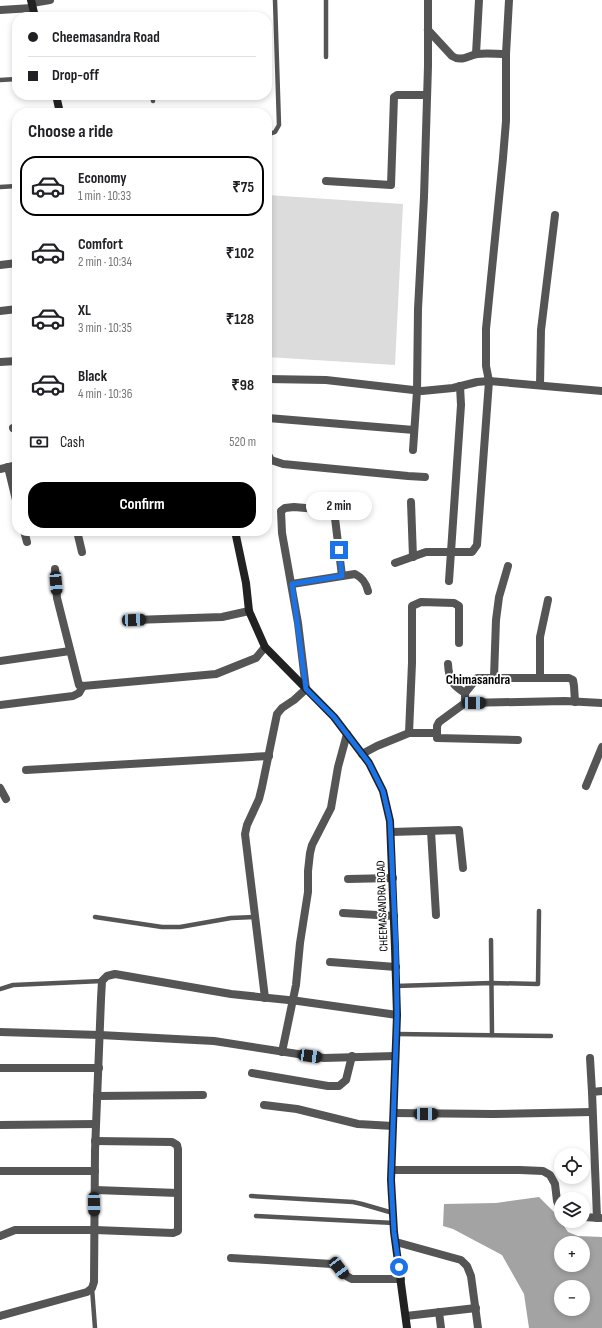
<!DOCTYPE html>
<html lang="en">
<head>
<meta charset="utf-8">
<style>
	body { margin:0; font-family:"Sofia Sans Condensed",sans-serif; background:#f2f2f2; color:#202124; height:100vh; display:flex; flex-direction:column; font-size:15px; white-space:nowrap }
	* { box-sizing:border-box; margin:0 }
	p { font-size:13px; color:#757577 }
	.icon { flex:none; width:22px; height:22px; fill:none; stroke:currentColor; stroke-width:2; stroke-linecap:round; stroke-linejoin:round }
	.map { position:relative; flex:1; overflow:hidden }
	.details { position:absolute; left:12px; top:108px; width:260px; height:428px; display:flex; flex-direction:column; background:#fff; border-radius:16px; box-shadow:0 2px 6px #0003 }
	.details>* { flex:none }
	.guide { position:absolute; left:12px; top:12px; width:260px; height:88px; border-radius:16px; box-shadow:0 2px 6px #0003; display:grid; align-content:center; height:88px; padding:0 16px; background:#fff }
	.fabs { position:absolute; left:554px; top:1148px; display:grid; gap:8px }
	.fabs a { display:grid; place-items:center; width:36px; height:36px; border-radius:50%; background:#fff; box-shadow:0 2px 6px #0003; font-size:20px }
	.end { position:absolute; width:18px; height:18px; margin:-9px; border:5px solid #1a73e8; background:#fff; box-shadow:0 0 0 2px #fff }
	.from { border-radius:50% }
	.bubble { position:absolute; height:28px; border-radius:14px; background:#fff; box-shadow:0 2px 6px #0003; font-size:13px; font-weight:700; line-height:28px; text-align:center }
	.car { position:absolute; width:12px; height:24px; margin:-12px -6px; border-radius:5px; box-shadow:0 0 3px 1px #0007; background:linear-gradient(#222 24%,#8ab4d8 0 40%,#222 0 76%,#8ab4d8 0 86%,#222 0) }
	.guide b { display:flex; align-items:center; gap:14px; height:38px; font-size:15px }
	.guide b+b { border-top:1px solid #e0e0e0 }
	.guide i { width:10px; height:10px; background:#202124 }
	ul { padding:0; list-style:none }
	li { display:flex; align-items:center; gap:12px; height:60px; margin:0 8px 6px; padding:0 8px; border:2px solid transparent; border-radius:16px }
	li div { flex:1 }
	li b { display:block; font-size:15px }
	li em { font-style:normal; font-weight:700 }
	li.selected { border-color:#000 }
	li>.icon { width:36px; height:36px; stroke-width:1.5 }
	h2 { padding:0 16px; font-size:18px; line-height:48px }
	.pay { display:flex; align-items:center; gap:10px; height:44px; padding:0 16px; font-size:15px }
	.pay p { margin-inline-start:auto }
	.primary-button { display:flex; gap:8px; margin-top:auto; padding:8px 16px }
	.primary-button a { flex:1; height:46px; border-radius:16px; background:#000; color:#fff; font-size:16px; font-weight:700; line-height:46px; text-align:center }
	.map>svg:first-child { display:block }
	.green { fill:#dcdcdc }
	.water { fill:#a3a3a3; fill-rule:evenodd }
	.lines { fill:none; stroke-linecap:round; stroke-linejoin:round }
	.lane { stroke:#555; stroke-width:4.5 }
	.street { stroke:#555; stroke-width:8 }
	.secondary { stroke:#222; stroke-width:8 }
	.route { stroke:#1a73e8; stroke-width:5 }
	.labels { text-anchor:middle; stroke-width:3.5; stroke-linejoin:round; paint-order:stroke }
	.street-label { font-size:12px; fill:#000; stroke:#fff }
	.quarter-label { font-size:14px; font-weight:bold; fill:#000; stroke:#fff }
</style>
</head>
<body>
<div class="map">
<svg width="602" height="1328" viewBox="0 0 602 1328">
	<rect width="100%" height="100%" fill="#fff"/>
	<polygon class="green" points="267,195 403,204 395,365 267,357"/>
	<path class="water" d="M 539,1197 L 555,1213 L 568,1232 L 578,1236 L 602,1237 L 602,1328 L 529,1328 L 524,1294 L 502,1255 L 453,1229 L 443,1226 L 444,1204 L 496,1203 ZM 561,1243 L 583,1243 L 583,1265 L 561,1265 ZM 561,1287 L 583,1287 L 583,1309 L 561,1309 Z"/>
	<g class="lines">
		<g class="lane">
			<polyline points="326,57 326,0"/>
			<polyline points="0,80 17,79"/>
			<polyline points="152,95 153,101"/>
			<polyline points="267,135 275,132 279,125 275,0"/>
			<polyline points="0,187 17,186"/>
			<polyline points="95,917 162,927 180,927 231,918 255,917"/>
			<polyline points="491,940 492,1035"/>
			<polyline points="396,986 491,983 538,984 539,911"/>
			<polyline points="0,989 13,985 102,981"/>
			<polyline points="396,1034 551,1036"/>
			<polyline points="251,1196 353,1202 362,1204 393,1213"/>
			<polyline points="256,1216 394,1223"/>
			<polyline points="92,1288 95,1328"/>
		</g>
		<g class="street">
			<polyline points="32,3 50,0"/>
			<polyline points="0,10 32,8"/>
			<path d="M 428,30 L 452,56 C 461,62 467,56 477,54 C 486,53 496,54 506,54"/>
			<polyline points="476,54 479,0"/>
			<polyline points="326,181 391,185 394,97 397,95 427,95"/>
			<polyline points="0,265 17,263"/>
			<polyline points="0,311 17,309"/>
			<polyline points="0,362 17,361"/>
			<polyline points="267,379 326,380 422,391 453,388 477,382 489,381 602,391"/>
			<polyline points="540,385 541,330 555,215"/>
			<polyline points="267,416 268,418 267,453 271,460 283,464 408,476 425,477"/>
			<polyline points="268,418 414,430"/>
			<polyline points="13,428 17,427"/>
			<polyline points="413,450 417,391 418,309 424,197 428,66 428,0"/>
			<polyline points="8,467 17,504"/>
			<polyline points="0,469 17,465"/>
			<polyline points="411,502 413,557"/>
			<polyline points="334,510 342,576"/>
			<polyline points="24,531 27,542"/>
			<polyline points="77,531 82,552"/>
			<polyline points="395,563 426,552 472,552 477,545 489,381 486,366 486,329 503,158 506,121 506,54 509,0"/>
			<polyline points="55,569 57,598 79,685 83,686 216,674 256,658 265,647"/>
			<polyline points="449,581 461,405 460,386"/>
			<path d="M 292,584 L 355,574 C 363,578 366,583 368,591"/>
			<polyline points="134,620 222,617 249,611"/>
			<polyline points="0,661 70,651"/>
			<path d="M 448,664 C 449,680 452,685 465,693"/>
			<polyline points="494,677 496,620 499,597 508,566"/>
			<polyline points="540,678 540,637 548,600"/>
			<polyline points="465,703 465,693 477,678 569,678 573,680 574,686 575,702"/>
			<polyline points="0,705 73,696 79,693 83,686"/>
			<polyline points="409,733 412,663 412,606 421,602 454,603 459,606 459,643"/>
			<polyline points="518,740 437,738 437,726 439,722 465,703 565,701 602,703"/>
			<polyline points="362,754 377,746 409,733 437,733"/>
			<polyline points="26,770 269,756"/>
			<polyline points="586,786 602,747"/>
			<polyline points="0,788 6,799"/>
			<polyline points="431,831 436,915"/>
			<polyline points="391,832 459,830 463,868"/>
			<polyline points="348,879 393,878"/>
			<polyline points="343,913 394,916"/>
			<polyline points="330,962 396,967"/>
			<polyline points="265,998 245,834 247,825 259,799 262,787 277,714 282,708 294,700 306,689 298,623 282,533 281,511 285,508 294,507 363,513"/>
			<polyline points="0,1032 100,1035 214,1041 324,1058 395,1056"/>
			<polyline points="282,1052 296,985 300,943 308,892 308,871 310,853 312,845 331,808 338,767 347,734"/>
			<polyline points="590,1058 592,1092"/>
			<polyline points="0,1068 99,1068"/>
			<polyline points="252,1073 328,1086 339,1086 346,1080 352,1056"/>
			<polyline points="97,1096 203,1095"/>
			<polyline points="264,1105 297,1109 358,1124 393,1126"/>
			<polyline points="394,1113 493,1114 592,1112"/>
			<polyline points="0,1125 96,1124"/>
			<polyline points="392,1170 520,1170 543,1171 550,1175 555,1184 557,1201 561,1211"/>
			<polyline points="0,1171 95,1171"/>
			<polyline points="95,1190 178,1193"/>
			<polyline points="583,1217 600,1218"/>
			<polyline points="597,1218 592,1092 602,1091"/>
			<polyline points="0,1236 15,1230 95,1230 173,1233 178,1231 178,1149 177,1145 172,1142 95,1141"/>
			<polyline points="396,1242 461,1260 467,1266 471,1276 478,1328"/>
			<path d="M 231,1258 L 332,1264 C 340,1269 344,1276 352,1279 L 401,1279"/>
			<polyline points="439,1312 441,1328"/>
			<polyline points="0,1316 87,1292 92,1288 94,1282 95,1151 101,999 102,981 107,976 115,974 231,994 298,1001 397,1015"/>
			<polyline points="406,1316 476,1308"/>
		</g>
		<g class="secondary">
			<polyline points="31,0 35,17"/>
			<polyline points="56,95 60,113"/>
			<polyline points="235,531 246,583 249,611 265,647 334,717 369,763 383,791 390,821 395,948 397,1015 391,1180 394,1232 407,1328"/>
		</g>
	</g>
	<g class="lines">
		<polyline class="route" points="339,550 342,576 292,584 306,689 334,717 369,763 383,791 390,821 396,948 397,1015 391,1180 394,1232 399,1267"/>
	</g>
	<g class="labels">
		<g class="street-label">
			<text transform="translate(382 906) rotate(-92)" y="4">CHEEMASANDRA ROAD</text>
		</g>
		<g class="quarter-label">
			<text x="478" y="684">Chimasandra</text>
		</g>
	</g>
</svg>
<div class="fabs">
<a><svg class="icon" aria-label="locate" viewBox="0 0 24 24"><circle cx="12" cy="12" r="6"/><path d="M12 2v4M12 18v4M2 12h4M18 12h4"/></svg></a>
<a><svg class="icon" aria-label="layers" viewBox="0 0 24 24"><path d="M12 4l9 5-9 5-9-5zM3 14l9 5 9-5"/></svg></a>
<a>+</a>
<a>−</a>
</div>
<i class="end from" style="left:399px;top:1267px"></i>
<i class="end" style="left:339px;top:550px"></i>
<div class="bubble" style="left:306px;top:492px;width:66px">2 min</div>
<i class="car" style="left:56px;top:583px;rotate:175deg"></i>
<i class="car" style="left:134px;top:620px;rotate:88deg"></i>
<i class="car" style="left:474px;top:703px;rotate:89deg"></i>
<i class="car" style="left:310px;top:1056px;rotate:98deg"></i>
<i class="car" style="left:426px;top:1114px;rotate:90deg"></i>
<i class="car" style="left:94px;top:1204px;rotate:179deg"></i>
<i class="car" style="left:339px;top:1268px;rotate:143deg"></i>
<div class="guide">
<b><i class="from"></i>Cheemasandra Road</b>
<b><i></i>Drop-off</b>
</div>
<section class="details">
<h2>Choose a ride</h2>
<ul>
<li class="selected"><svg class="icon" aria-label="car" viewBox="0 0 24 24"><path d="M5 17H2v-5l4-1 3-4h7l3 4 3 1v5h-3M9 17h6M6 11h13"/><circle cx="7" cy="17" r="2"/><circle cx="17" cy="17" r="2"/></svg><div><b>Economy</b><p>1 min · 10:33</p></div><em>₹75</em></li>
<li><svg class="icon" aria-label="car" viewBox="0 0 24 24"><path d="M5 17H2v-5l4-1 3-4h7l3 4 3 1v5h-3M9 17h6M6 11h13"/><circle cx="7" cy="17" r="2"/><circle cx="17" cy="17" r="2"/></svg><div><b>Comfort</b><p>2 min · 10:34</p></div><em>₹102</em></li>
<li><svg class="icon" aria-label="car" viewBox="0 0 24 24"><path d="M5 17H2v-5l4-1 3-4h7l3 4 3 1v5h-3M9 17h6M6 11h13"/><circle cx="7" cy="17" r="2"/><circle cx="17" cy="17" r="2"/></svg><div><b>XL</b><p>3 min · 10:35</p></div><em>₹128</em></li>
<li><svg class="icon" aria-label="car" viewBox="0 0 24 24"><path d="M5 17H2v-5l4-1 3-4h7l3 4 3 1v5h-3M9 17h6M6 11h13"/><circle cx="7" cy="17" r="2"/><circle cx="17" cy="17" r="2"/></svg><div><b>Black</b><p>4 min · 10:36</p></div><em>₹98</em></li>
</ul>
<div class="pay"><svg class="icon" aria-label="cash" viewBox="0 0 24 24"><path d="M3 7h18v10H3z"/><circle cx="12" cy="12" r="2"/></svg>Cash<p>520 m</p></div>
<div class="primary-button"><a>Confirm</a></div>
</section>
</div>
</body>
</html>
